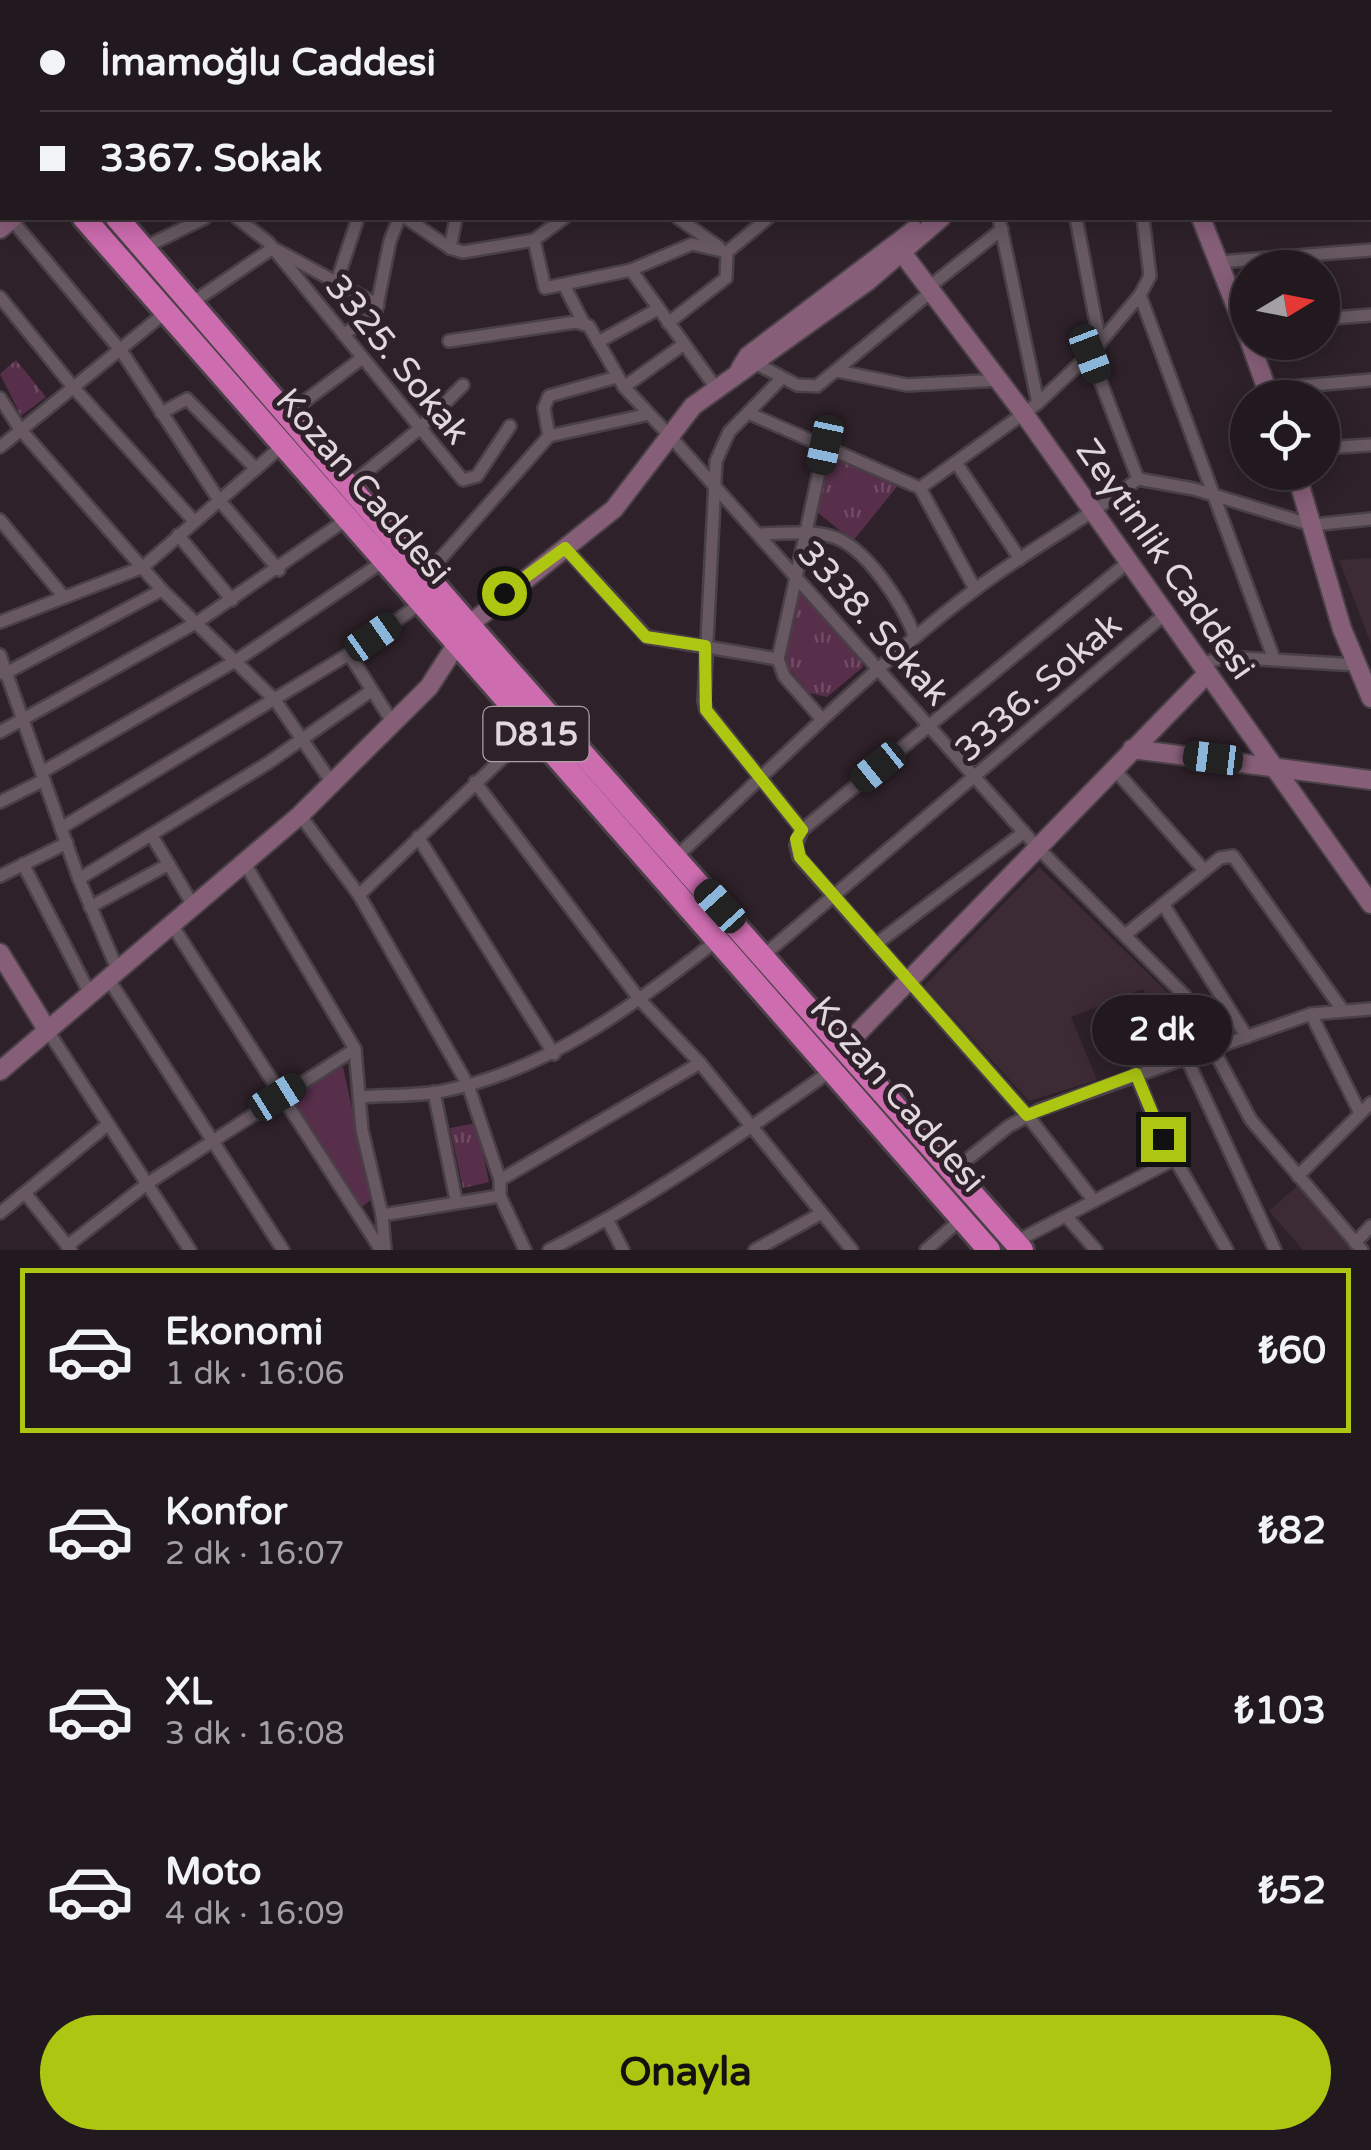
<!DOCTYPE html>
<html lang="tr">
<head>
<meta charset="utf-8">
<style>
	body { margin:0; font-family:"Varela Round",sans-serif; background:#2a2228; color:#f1f3f6; height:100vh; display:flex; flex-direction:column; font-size:38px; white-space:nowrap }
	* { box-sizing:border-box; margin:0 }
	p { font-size:32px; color:#a2a0a4 }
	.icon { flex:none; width:55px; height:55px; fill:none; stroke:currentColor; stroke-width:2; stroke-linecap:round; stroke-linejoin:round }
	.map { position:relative; height:1250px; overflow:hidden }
	.panel { display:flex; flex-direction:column; background:#22191f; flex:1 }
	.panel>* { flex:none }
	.banner { position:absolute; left:0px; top:0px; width:1372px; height:220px; box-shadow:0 5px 25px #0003,0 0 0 2px #3f383d; display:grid; align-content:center; height:220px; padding:0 40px; background:#22191f }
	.needle { width:65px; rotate:80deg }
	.tools { position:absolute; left:1230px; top:250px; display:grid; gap:20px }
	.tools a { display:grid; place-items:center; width:110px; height:110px; border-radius:50%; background:#22191f; box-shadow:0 5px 25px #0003,0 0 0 2px #3f383d; font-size:50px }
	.end { position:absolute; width:45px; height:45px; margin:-22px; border:12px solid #acc612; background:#111; box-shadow:0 0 0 5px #111 }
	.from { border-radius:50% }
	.bubble { position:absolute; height:70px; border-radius:35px; background:#22191f; box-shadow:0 5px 25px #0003,0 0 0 2px #3f383d; font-size:32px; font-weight:800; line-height:70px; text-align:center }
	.car { position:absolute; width:30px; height:60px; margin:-30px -15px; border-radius:12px; box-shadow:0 0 8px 2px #0007; background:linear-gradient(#222 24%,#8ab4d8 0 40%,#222 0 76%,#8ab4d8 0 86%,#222 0) }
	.banner b { display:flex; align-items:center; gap:35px; height:95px; font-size:38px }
	.banner b+b { border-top:2px solid #3f383d }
	.banner i { width:25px; height:25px; background:#f1f3f6 }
	ul { padding:18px 0 0; list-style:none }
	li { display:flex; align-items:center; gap:30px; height:165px; margin:0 20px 15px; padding:0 20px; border:5px solid transparent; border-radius:0px }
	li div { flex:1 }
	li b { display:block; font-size:38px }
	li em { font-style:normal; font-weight:800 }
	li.selected { border-color:#acc612 }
	li>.icon { width:90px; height:90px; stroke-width:1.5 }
	.cta { display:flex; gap:20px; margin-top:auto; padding:20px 40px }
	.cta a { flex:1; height:115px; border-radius:60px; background:#acc612; color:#111; font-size:40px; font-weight:800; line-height:115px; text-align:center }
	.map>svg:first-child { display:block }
	.built { fill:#3c2a35 }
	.grass { fill:#572f4b }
	.park { fill:url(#park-tufts) }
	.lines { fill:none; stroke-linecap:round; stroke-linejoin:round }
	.street-casing { stroke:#4a4047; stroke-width:16 }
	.secondary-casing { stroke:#4a4047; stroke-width:22 }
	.highway-casing { stroke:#4a4047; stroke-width:28 }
	.street { stroke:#675861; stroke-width:11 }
	.secondary { stroke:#865e78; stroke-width:18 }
	.highway { stroke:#cd6caf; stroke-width:22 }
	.route { stroke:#acc612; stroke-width:12 }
	.labels { text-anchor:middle; stroke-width:10; stroke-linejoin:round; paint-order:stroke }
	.shield { fill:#2e2129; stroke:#aba1a7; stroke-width:2.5 }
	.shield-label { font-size:32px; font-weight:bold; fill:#e0d8dd }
	.street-label { font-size:35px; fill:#e0d8dd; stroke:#2e2129 }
</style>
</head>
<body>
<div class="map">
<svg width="1371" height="1250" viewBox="0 0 1371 1250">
	<defs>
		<pattern id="park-tufts" width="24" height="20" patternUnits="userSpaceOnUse" patternTransform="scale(2.5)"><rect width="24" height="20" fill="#572f4b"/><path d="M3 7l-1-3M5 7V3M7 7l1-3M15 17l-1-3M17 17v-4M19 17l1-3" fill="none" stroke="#6f4c64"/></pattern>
	</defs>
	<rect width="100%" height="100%" fill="#2e2129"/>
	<g class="built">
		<polygon points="1371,558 1371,644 1339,560"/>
		<polygon points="1039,867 1165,990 1177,1010 1174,1055 1143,989 1071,1017 1097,1080 1029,1101 924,986"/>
		<polygon points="1297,1186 1352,1250 1303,1250 1269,1211"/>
	</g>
	<polygon class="grass" points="343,1067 372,1199 359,1209 290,1098 328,1071"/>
	<g class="park">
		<polygon points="16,360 46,397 21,416 0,374"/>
		<polygon points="831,456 899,484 853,541 817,512"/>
		<polygon points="794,583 862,662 863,667 827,697 809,693 786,665"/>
		<polygon points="476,1123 489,1182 463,1188 450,1128"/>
	</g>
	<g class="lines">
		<defs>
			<g id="street">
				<polyline points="128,0 129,2"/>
				<polyline points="293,0 295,2"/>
				<polyline points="730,0 731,2"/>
				<polyline points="50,2 50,0"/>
				<polyline points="202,2 202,0"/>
				<polyline points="408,2 412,0"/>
				<polyline points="643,2 644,0"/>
				<polyline points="716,2 716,0"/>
				<polyline points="792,2 792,0"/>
				<polyline points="864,2 865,0"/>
				<polyline points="899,2 900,0"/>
				<polyline points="1053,2 1053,0"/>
				<polyline points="1297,2 1297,0"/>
				<polyline points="1370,75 1371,75"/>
				<polyline points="1370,176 1371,176"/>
				<polyline points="237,218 268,242 463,480 477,476 510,426"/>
				<polyline points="406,218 450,248 463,252 534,240 564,218"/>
				<polyline points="678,218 719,247"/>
				<polyline points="999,218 1038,403"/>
				<polyline points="1076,218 1100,343"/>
				<polyline points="11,219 122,352 219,500 279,570"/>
				<polyline points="534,240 545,288 631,270 692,244 727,252"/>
				<polyline points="145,247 205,218"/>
				<polyline points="450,248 456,218"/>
				<polyline points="277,250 378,305"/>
				<polyline points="1219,262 1371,250"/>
				<polyline points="631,270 716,388"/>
				<polyline points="337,281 358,218"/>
				<polyline points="564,285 583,322"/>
				<polyline points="929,287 1002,229"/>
				<polyline points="1140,295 1274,659"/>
				<polyline points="0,297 73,387 193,520"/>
				<polyline points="193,302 273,248"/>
				<polyline points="1322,319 1371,315"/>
				<polyline points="668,323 726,278 727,252 768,218"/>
				<polyline points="343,334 375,316 390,241 399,218"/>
				<polyline points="449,341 576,322 589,326 624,387 668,434 1038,848 1185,996 1251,1120 1362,1250"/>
				<polyline points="598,342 658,309"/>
				<polyline points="1090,354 1138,479"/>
				<polyline points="757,364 797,385 817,386 932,291"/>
				<polyline points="837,371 907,385 1000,380"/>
				<polyline points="781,379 729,432 716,461 704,701 706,710 802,830"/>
				<polyline points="624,387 684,344"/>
				<polyline points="1267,389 1371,380"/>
				<polyline points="0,398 20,429 162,590 275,700 332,783"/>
				<polyline points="161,413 187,399 256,469"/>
				<polyline points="289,413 361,359"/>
				<polyline points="748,413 920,488 975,589"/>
				<polyline points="549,436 544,408 549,396 617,377"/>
				<polyline points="0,447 166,312"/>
				<polyline points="1322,448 1371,445"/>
				<polyline points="957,464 1020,559"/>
				<polyline points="350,485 418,430 463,385"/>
				<polyline points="920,488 1038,403 1090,354 1140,295 1150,276 1143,218"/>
				<polyline points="0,520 64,597"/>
				<path d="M 758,534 C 781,534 807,530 830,536 C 866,545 903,605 915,637"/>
				<polyline points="178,535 232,600"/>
				<polyline points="565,548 647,637 778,659"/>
				<polyline points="426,575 549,436 645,415"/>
				<polyline points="0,622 143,567 282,446"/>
				<polyline points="349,654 393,723"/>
				<polyline points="0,655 79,879 118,971"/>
				<polyline points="1199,664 1226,657 1357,665"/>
				<polyline points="4,674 162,590"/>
				<polyline points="820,717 784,676 778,659 825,445"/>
				<polyline points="0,732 199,621 347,519"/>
				<polyline points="1114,769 1204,870"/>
				<polyline points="42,772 237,660 384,561"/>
				<polyline points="475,782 640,1000 700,1063 852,1250"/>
				<polyline points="0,802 44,780"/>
				<polyline points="300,815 359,895 468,1085 500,1180 500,1196 525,1250"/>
				<polyline points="61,828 349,654 420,604"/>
				<polyline points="152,836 193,905"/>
				<polyline points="418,837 554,1054"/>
				<path d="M 676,857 C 774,767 866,672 973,591 C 1026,551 1085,520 1138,479 L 1194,489 L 1312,525 L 1371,519"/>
				<polyline points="23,864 90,994"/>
				<polyline points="245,864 355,1049 362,1130 382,1215 385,1250"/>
				<polyline points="0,876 67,843"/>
				<polyline points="79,879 268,763 371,691"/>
				<polyline points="359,895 532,730"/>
				<polyline points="1163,904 1247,1037"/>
				<polyline points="90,907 169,864"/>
				<polyline points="172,925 381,1250"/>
				<polyline points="1125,935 1220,858 1233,856 1341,1008"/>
				<polyline points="876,944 1024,832"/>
				<polyline points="764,955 1164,615"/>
				<polyline points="109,980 283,1250"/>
				<polyline points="1311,1014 1360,1113"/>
				<polyline points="46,1028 190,1250"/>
				<polyline points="1186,1057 1275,1250"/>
				<polyline points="1136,1074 1159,1131 1227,1250"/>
				<polyline points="434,1092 456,1200"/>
				<path d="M 361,1097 C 386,1095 413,1096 438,1092 C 546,1072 631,1007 716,941"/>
				<polyline points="954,1170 1009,1126 1039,1110 1311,1014 1371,1009"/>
				<polyline points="1298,1176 1371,1103"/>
				<polyline points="500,1180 700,1063"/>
				<polyline points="25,1193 71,1250"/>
				<polyline points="1094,1201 1027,1115 799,857 796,845 802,830 1127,563"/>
				<polyline points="0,1213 106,1126"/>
				<polyline points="382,1215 500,1196"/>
				<polyline points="1066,1216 1096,1250"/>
				<polyline points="608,1221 623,1250"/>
				<polyline points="1015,1242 1175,1159"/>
				<polyline points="1355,1243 1371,1226"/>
				<polyline points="67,1246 148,1183 355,1049"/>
				<path d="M 549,1250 C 650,1199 740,1135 832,1070"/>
				<polyline points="755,1250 820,1214"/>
				<polyline points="926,1250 961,1219"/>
			</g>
			<g id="secondary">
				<polyline points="540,0 542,2"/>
				<polyline points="964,2 965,0"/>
				<polyline points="1347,2 1348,0"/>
				<polyline points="1370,210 1371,210"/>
				<polyline points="1201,218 1248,337"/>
				<polyline points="0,229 13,218"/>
				<polyline points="903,254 1025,415 1371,904"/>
				<polyline points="1250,342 1270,398"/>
				<polyline points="740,369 748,356 914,230"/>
				<polyline points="1296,472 1342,629 1371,698"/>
				<polyline points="1132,749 1371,780"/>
				<polyline points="0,953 46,1028"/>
				<polyline points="844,1047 1206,675"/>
				<polyline points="0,1071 300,815 429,687 469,625 614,509 693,406 868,281 941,218"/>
			</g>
			<g id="highway">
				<polyline points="0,87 2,90"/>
				<polyline points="0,122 2,125"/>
				<polyline points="84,218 989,1250"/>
				<polyline points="117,218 469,625 1022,1250"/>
			</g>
		</defs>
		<use href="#street" class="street-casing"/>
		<use href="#secondary" class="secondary-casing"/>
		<use href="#highway" class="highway-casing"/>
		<use href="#street" class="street"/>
		<use href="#secondary" class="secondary"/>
		<use href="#highway" class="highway"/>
	</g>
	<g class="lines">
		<polyline class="route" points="504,593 565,548 646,637 705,646 706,710 802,830 796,839 800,857 1027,1115 1136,1074 1163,1139"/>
	</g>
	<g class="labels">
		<rect class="shield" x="483.5" y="707" width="105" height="54" rx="8"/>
		<g class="shield-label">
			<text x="536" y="745">D815</text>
		</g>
		<g class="street-label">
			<text transform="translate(398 359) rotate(51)" y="12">3325. Sokak</text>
			<text transform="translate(364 486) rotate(49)" y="12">Kozan Caddesi</text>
			<text transform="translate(1166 559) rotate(55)" y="12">Zeytinlik Caddesi</text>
			<text transform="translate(874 623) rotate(48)" y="12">3338. Sokak</text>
			<text transform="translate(1038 687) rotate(-41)" y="12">3336. Sokak</text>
			<text transform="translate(898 1094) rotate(49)" y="12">Kozan Caddesi</text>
		</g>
	</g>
</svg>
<div class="tools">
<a><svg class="needle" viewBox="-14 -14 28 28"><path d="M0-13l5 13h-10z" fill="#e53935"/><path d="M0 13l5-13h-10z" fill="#a2a0a4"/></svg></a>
<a><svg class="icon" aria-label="locate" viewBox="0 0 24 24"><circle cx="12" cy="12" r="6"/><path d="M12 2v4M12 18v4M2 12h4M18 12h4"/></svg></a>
</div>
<i class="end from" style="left:504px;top:593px"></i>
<i class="end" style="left:1163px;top:1139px"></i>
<div class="bubble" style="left:1092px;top:995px;width:140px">2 dk</div>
<i class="car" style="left:1090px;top:354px;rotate:159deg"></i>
<i class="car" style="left:825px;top:445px;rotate:192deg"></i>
<i class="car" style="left:373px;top:637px;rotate:55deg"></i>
<i class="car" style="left:1213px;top:758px;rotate:277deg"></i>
<i class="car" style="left:878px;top:767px;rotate:231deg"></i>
<i class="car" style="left:720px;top:906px;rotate:318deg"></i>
<i class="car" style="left:278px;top:1097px;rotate:58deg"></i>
<div class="banner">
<b><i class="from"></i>İmamoğlu Caddesi</b>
<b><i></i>3367. Sokak</b>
</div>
</div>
<section class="panel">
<ul>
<li class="selected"><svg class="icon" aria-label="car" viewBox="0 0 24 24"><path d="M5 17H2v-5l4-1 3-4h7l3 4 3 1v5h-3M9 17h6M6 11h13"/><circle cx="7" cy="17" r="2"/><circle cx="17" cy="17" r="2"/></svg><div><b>Ekonomi</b><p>1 dk · 16:06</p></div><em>₺60</em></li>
<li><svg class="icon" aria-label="car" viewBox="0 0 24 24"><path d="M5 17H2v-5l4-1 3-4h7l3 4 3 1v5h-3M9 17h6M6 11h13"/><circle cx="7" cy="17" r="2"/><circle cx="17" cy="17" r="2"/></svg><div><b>Konfor</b><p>2 dk · 16:07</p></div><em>₺82</em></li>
<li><svg class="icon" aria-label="car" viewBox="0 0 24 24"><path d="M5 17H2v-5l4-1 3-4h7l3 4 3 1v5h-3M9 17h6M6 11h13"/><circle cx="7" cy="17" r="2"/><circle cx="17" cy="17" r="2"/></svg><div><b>XL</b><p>3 dk · 16:08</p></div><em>₺103</em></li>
<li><svg class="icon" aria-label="car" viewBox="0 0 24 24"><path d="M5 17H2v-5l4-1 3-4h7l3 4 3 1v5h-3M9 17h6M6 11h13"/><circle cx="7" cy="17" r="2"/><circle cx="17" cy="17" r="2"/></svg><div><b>Moto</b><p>4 dk · 16:09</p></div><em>₺52</em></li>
</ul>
<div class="cta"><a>Onayla</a></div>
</section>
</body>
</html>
